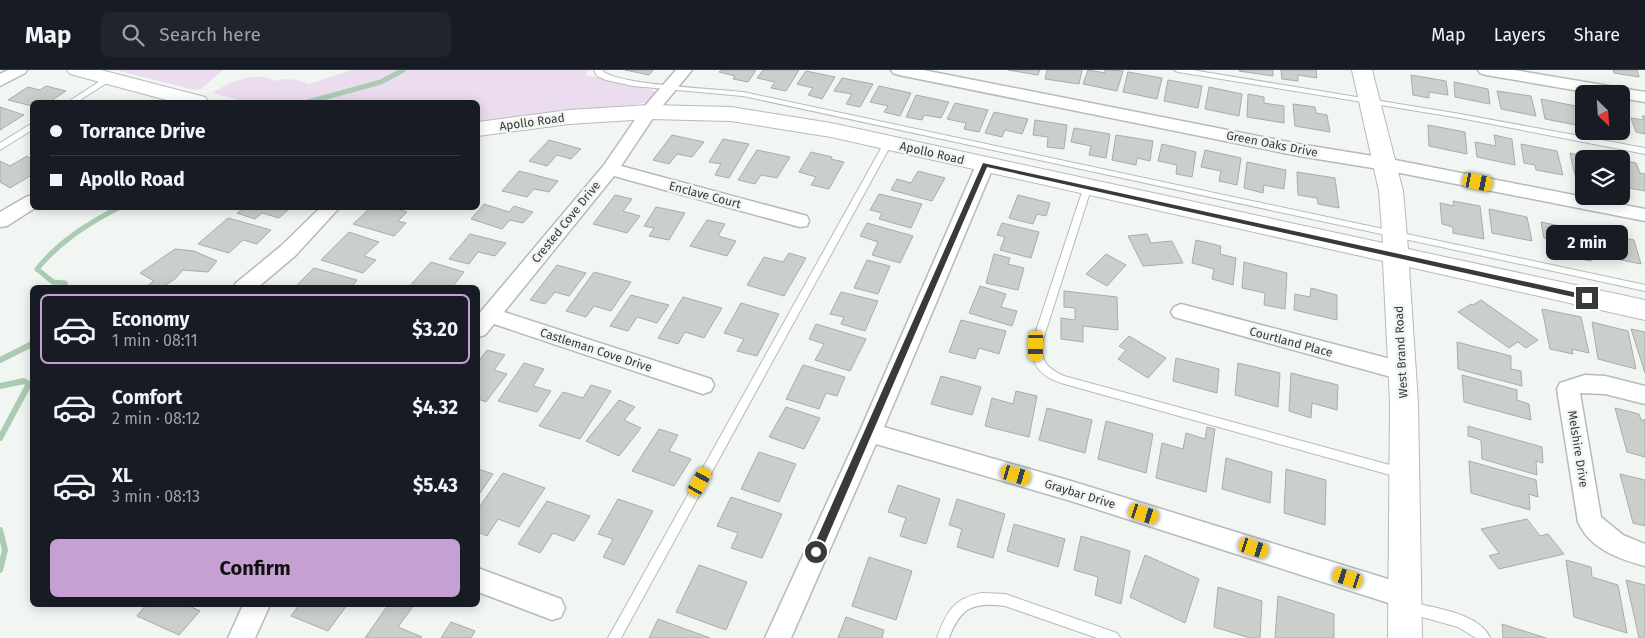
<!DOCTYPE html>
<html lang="en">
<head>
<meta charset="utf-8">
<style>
	body { margin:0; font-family:"Fira Sans",sans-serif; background:#20242c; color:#f1f3f6; height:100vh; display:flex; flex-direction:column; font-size:19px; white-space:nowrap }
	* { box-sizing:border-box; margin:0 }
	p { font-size:16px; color:#9ea1a6 }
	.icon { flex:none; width:28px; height:28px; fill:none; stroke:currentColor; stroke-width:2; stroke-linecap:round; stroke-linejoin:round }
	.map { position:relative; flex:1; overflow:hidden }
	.details { position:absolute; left:30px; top:215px; width:450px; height:322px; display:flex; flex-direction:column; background:#171b24; border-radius:8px; box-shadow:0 2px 12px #0003 }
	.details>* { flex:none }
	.guide { position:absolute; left:30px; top:30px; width:450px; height:110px; border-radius:8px; box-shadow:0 2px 12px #0003; display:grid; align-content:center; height:110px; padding:0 20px; background:#171b24 }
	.needle { width:32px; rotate:155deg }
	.buttons { position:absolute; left:1575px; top:15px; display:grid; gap:10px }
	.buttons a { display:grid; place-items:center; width:55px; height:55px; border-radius:8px; background:#171b24; box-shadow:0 2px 12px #0003; font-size:25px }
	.end { position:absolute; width:22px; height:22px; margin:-11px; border:6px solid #383a38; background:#fff; box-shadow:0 0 0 2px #fff }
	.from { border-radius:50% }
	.bubble { position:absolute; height:35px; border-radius:8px; background:#171b24; box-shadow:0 2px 12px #0003; font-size:16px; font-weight:700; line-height:35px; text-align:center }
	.car { position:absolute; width:15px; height:30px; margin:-15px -8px; border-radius:6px; box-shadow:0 0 4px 1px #0007; background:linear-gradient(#f5c518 24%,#345 0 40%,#f5c518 0 76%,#345 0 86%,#f5c518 0) }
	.guide b { display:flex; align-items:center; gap:18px; height:48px; font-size:19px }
	.guide b+b { border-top:1px solid #363941 }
	.guide i { width:12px; height:12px; background:#f1f3f6 }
	ul { padding:9px 0 0; list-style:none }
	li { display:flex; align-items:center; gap:15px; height:70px; margin:0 10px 8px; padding:0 10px; border:2px solid transparent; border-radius:8px }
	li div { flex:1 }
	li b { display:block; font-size:19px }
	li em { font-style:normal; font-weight:700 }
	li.selected { border-color:#c6a0d3 }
	li>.icon { width:45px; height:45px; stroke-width:1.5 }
	.cta { display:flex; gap:10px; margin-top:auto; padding:10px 20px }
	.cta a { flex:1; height:58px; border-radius:8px; background:#c6a0d3; color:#111; font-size:20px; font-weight:700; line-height:58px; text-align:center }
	header { display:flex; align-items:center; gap:30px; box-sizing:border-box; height:70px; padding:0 25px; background:#171b24; border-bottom:1px solid #363941 }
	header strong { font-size:24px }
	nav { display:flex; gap:28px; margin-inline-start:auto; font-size:18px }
	.search { width:350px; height:45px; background:#20242c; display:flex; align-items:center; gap:12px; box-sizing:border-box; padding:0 18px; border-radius:8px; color:#9ea1a6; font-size:19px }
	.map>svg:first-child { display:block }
	.green { fill:#ebdcef }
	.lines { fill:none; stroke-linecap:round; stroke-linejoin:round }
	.stream-far1 { stroke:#accbb3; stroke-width:5 }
	.stream { stroke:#accbb3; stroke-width:6 }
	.building { fill:#c9cfcb; stroke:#a8ada9 }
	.lane-casing { stroke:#b6bbb7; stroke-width:2 }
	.street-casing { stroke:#b6bbb7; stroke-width:3 }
	.secondary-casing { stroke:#b6bbb7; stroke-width:2 }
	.lane { fill:#fff; fill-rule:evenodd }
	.street { fill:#fff; fill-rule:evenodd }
	.secondary { fill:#fff; fill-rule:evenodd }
	.route { fill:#383a38 }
	.labels { text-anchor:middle; stroke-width:5; stroke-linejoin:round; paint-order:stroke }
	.street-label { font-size:12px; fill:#383a38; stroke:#f1f6f2 }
</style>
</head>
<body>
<header>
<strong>Map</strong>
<div class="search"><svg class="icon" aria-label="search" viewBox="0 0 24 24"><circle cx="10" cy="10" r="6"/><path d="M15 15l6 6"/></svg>Search here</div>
<nav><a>Map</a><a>Layers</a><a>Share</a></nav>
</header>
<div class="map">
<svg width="1645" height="568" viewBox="0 0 1645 568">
	<rect width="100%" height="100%" fill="#f1f6f2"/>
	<g class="green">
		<polygon points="116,0 223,0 201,19 194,20"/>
		<path d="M 352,0 L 589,0 L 585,5 L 653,20 L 655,23 L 648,31 L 639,34 L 478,53 L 478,32 L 248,32 L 212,23 C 229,12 257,0 274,11 C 285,8 299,9 309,14 Z"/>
	</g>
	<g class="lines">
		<g class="stream-far1">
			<polyline points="308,32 381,12 403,0"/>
			<path d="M 66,218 L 65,213 L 53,212 L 37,199 C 59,172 87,154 118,138"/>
		</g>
		<g class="stream">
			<polyline points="0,290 32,274"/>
			<polyline points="0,316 24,311 29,314 0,368"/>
			<polyline points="0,460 5,480 0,500"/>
		</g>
	</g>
	<g class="building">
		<polygon points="625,0 653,0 649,5"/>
		<polygon points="721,0 756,0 748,12 733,9 735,6 719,2"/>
		<polygon points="763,0 799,0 786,21 771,18 775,12 757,8"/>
		<polygon points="1008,0 1040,0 1038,5"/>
		<polygon points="1047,0 1082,0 1079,14 1045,9"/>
		<polygon points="1088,0 1105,3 1105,0 1123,1 1117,21 1083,14"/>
		<polygon points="1239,0 1273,0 1273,6 1239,1"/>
		<polygon points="1281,0 1316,0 1317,8 1298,5 1298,11 1282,9"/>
		<polygon points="1613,0 1637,0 1639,7 1614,3"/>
		<polygon points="806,1 835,7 822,29 808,25 813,18 797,14"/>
		<polygon points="1128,2 1162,8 1157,29 1123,22"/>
		<polygon points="1411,5 1446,11 1448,25 1429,22 1429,28 1413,25"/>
		<polygon points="842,8 873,14 860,37 846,34 852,24 834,21"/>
		<polygon points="1168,10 1202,16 1198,38 1164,31"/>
		<polygon points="1454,12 1488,19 1490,34 1455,27"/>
		<polygon points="46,16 66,21 49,32 32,32 32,36 8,30 28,17 40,20"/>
		<polygon points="879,16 911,23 900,46 884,42 888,36 870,32"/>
		<polygon points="1209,17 1242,24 1239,46 1205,39"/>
		<polygon points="1497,21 1531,26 1536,46 1501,39"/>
		<polygon points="1248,24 1264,27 1264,33 1284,36 1284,53 1247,47"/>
		<polygon points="916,25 949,32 941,48 924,45 922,50 906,47"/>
		<polygon points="1541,29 1576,36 1581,56 1545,49"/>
		<polygon points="955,33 988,40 979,62 964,59 966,53 947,49"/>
		<polygon points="1293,34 1315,37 1316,43 1327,45 1330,62 1295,56"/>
		<polygon points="0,37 24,45 0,60"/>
		<polygon points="994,42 1028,49 1022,64 1005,60 1002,67 985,63"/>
		<polygon points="1642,46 1645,46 1645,64 1636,62 1631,48 1644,50"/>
		<polygon points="1035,50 1067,55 1064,79 1047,77 1048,67 1033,65"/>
		<polygon points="1428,55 1465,62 1467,84 1429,76"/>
		<polygon points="1074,58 1110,64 1106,88 1089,85 1091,76 1071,72"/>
		<polygon points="672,65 704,72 692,87 677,84 669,94 653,90"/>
		<polygon points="1116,65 1153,71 1150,91 1137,88 1136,95 1112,90"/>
		<polygon points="1494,65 1512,69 1515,95 1477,87 1475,72 1496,76"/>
		<polygon points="723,69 749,74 729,108 715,105 721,94 709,92"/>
		<polygon points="549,70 581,79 571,89 557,85 547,96 529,91"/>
		<polygon points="1162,74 1196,82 1192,107 1176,104 1177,95 1158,91"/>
		<polygon points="1521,74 1557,81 1563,105 1536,100 1535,95 1524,93"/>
		<polygon points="757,80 790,87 777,108 761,105 755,114 738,110"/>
		<polygon points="1205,80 1241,88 1237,115 1219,111 1221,101 1201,97"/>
		<polygon points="811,82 832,87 831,89 844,92 829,119 811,115 816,107 799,102"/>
		<polygon points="1570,83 1597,89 1584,89 1584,107 1575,105"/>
		<polygon points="27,86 32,90 32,105 10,118 0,112 0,91 10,96"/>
		<polygon points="1621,90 1636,93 1640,103 1645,104 1645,121 1622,117"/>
		<polygon points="1247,92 1286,100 1284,119 1264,115 1263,123 1244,118"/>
		<polygon points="519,101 558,111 549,122 534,119 527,127 502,121"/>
		<polygon points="918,101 945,108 932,131 891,120 897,109 911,113"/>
		<polygon points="1297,102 1335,108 1339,138 1318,134 1317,128 1298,125"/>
		<polygon points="879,124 922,134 911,158 879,149 882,143 870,140"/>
		<polygon points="615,125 632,129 623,141 640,146 627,163 593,154"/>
		<polygon points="1018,125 1050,133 1046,146 1037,144 1033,154 1009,148"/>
		<polygon points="1453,131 1480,136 1484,169 1453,163 1453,157 1442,154 1440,133 1454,136"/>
		<polygon points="484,134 509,142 514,136 533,142 523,153 510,150 502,159 471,149"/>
		<polygon points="656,137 685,143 669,170 649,166 654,158 644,156"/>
		<polygon points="244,138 290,138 279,148 262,143 255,149 237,143"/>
		<polygon points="370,138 392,138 407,142 398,151 406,153 394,166 353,154"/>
		<polygon points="1489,139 1527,147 1532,171 1492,163"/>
		<polygon points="228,148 271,160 257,174 243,170 229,183 198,174"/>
		<polygon points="707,150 725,154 718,166 736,171 727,186 690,176"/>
		<polygon points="1541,152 1584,161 1591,191 1571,187 1568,173 1544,168"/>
		<polygon points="867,153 913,166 900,193 872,185 878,172 860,166"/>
		<polygon points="1002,153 1039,162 1031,188 1000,180 1005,167 997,165"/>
		<polygon points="1591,161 1634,170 1641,194 1597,185"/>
		<polygon points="349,162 379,172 364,186 376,190 363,203 321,190"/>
		<polygon points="470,164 506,173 495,186 478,182 469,194 449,189"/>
		<polygon points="1147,164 1151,173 1172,171 1183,193 1143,196 1128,166"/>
		<polygon points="1196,170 1221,176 1220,184 1236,188 1233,215 1212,209 1214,199 1192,193"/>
		<polygon points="175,179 194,181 217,191 208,202 183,200 176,208 162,218 144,218 154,211 140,203"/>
		<polygon points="789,183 806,188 784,226 747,215 764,187 783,192"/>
		<polygon points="994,184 1010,188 1008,194 1024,198 1018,220 986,213"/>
		<polygon points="1106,184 1126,195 1107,216 1086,204"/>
		<polygon points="867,190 890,196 878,224 854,218"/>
		<polygon points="431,192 464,202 453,216 459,218 408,218"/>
		<polygon points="1244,192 1287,203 1285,239 1264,235 1265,223 1242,218"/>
		<polygon points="557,195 586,203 569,226 555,222 545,234 530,230"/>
		<polygon points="314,198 357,210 351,218 294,218"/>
		<polygon points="594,202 631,212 611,241 594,236 586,247 566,241"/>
		<polygon points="980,216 1006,224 1001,237 1017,241 1012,256 969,243"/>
		<polygon points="1311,218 1337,225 1337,250 1294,240 1295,224 1310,227"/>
		<polygon points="1064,221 1117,227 1118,260 1083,256 1083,272 1061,269 1061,248 1075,250 1075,238 1064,237"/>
		<polygon points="841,222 878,231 865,261 841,254 844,247 830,244"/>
		<polygon points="631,225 669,235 657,253 637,247 628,261 610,256"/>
		<polygon points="683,227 722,238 704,268 685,262 678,274 658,268"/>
		<polygon points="1481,230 1538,270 1526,278 1518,272 1509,278 1458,242 1471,234 1473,235"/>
		<polygon points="741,233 779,244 757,286 737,281 744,269 724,263"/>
		<polygon points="1542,239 1581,247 1589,283 1572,279 1573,284 1550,279"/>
		<polygon points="961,250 1006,261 999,284 979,278 975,289 949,282"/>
		<polygon points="1592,252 1628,261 1636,299 1598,289"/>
		<polygon points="816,254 866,269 850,301 815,290 824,274 809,269"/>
		<polygon points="1631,259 1645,262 1645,303"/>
		<polygon points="1129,266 1166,288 1148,308 1118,289 1126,280 1119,276"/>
		<polygon points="1457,272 1511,286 1511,299 1521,301 1522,316 1458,299"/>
		<polygon points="487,280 505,285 494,300 507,304 486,332 478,329 478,292"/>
		<polygon points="1176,288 1219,299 1217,323 1173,311"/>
		<polygon points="524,293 544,299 533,316 551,321 537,342 498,331"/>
		<polygon points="1238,293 1280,303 1278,337 1235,325"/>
		<polygon points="803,295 845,307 837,326 826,323 819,339 786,329"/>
		<polygon points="1291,303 1338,315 1337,340 1312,333 1311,348 1289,341"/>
		<polygon points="1462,305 1517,320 1517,330 1529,334 1531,350 1464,332"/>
		<polygon points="941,306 981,317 972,345 931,334"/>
		<polygon points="591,315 611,321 580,369 539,356 563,322 583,328"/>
		<polygon points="1016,321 1037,326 1029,367 985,356 992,328 1013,334"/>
		<polygon points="619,330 635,337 624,350 641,358 619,386 586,371"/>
		<polygon points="786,337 820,348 804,379 769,367"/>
		<polygon points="1047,338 1092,350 1085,383 1039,370"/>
		<polygon points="1615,338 1639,344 1641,350 1645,350 1645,387 1627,382"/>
		<polygon points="1106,351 1153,364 1146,403 1098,389"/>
		<polygon points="1468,356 1542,377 1543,393 1536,391 1537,405 1482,389 1481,370 1468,366"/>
		<polygon points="1207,357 1215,359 1206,422 1156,408 1162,373 1183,379 1186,363 1205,369"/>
		<polygon points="659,359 678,365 669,381 691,389 674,416 632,401"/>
		<polygon points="759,382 796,394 779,432 741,419"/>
		<polygon points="1226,388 1272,402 1270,433 1222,419"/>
		<polygon points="1469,391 1536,410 1538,427 1529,424 1530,440 1471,423"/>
		<polygon points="478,399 493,404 478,426"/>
		<polygon points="1286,399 1326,410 1325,455 1284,443"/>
		<polygon points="503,403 545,418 519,457 498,449 487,466 478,462 478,439"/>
		<polygon points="1620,404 1645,410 1645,456 1633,453"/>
		<polygon points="898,415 940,429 926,474 900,466 906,448 888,442"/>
		<polygon points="731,427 782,444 762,488 731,478 738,463 717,456"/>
		<polygon points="618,429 653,441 624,495 603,487 613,469 598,464"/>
		<polygon points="957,429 1005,444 993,488 957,477 962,459 949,455"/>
		<polygon points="547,431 590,446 574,471 553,463 540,483 518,474"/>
		<polygon points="1527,449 1540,466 1548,464 1564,484 1499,499 1489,486 1499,483 1481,459"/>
		<polygon points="1014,454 1065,469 1058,497 1007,481"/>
		<polygon points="1081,466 1130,481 1121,534 1095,525 1098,507 1074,500"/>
		<polygon points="1145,485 1199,509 1185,553 1130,527"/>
		<polygon points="869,487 912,501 896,550 852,536"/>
		<polygon points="1566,490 1591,497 1592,507 1618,515 1627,563 1574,547"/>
		<polygon points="699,495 747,512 726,560 676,542"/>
		<polygon points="1626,510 1645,515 1645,568 1639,568"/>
		<polygon points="1218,517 1262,531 1260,568 1250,568 1214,557"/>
		<polygon points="1278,526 1334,544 1334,568 1275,568"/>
		<polygon points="146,535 187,535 200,541 179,565 137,546"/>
		<polygon points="299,535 347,535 328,561 291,546"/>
		<polygon points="388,535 414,535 398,557 422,567 421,568 365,568"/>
		<polygon points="846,547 884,560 882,568 838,568"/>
		<polygon points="658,549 710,568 649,568"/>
		<polygon points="451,552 475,561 471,568 441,568"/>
		<polygon points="1502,554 1546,568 1503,568"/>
	</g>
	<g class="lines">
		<defs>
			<g id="lane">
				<path d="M 594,0 L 602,0 C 613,15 719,19 743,22 L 1645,215 L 1645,221 L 743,26 L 633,16 L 606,10 L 597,6 Z"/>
				<polygon points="1174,0 1192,0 1460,44 1645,78 1645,84 1460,48 1178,2"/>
				<polygon points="106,7 112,7 113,9 77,32 68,32"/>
				<polygon points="29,55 32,55 32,60 0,80 0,73"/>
				<polygon points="888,70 892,73 621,568 608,568 884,73"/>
				<path d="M 1088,113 L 1092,116 L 1041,276 C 1041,292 1049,299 1064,306 L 1401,398 L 1405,400 L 1407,403 L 1405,406 L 1401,408 L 1061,313 C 1043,307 1031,296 1031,276 L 1084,116 Z"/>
				<path d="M 982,523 L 1005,524 L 1114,562 L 1118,564 L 1120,568 L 1097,568 L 1005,536 C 973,532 961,537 949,568 L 937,568 C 946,543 953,528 982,523 Z"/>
				<path d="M 1408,532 C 1431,537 1480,543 1490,568 L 1476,568 L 1458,557 L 1404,542 L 1402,538 L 1404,534 Z"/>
			</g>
			<g id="street">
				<polygon points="8,0 27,0 25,3 0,16 0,4"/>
				<polygon points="676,0 692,0 655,45 621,96 807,146 809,151 807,156 800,157 614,106 504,242 711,309 714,315 711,321 703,324 494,254 485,265 478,267 478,245 604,95 643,38"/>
				<polygon points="891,0 923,0 1299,74 1385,88 1645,139 1645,151 1385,100 1299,86 899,5 893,3"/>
				<polygon points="1478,0 1514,0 1645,22 1645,32 1621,28 1621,24 1597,24 1486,5 1480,3"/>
				<polygon points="985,89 991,91 994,95 884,357 1071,411 1404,514 1413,517 1417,526 1413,535 1404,538 1071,431 876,374 791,568 765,568 859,363 976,95 979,91"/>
				<polygon points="32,125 32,138 35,138 7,156 0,157 0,142 26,127"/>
				<polygon points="320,138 339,138 295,186 257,218 233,218 236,213 281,176"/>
				<polygon points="1181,234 1402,292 1410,295 1413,301 1410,307 1402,310 1174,247 1171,242 1174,237"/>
				<path d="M 1585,305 L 1605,306 L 1645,316 L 1645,334 L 1605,324 L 1580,323 L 1601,447 L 1623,465 L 1645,474 L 1645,496 C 1619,489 1590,479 1578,452 L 1557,319 L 1560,313 Z"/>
				<polygon points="478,498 561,529 565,538 561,547 552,550 478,522"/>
				<polygon points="243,535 270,535 255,568 228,568"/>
			</g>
			<g id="secondary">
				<polygon points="67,0 101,0 205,27 208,32 174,32 70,4"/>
				<polygon points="1352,0 1372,0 1403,121 1408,179 1645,230 1645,250 1409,197 1418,333 1422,568 1388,568 1390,333 1383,191 831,67 731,51 649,49 569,54 478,66 478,52 569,40 649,35 731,37 831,53 1383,173 1379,121"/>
			</g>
		</defs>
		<use href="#lane" class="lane-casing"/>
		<use href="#street" class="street-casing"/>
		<use href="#secondary" class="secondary-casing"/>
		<use href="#lane" class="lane"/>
		<use href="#street" class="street"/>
		<use href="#secondary" class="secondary"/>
	</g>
	<polygon class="route" points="983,93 1587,225 1591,228 1587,230 987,97 821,482 816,487 813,485 811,482"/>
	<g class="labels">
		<g class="street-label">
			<text transform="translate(532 52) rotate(-8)" y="4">Apollo Road</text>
			<text transform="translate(1272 74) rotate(11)" y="4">Green Oaks Drive</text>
			<text transform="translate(932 83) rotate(13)" y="4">Apollo Road</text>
			<text transform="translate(705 125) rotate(15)" y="4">Enclave Court</text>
			<text transform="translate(566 152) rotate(-51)" y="4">Crested Cove Drive</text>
			<text transform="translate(1291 272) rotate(15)" y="4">Courtland Place</text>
			<text transform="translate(596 280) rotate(18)" y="4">Castleman Cove Drive</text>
			<text transform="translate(1401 282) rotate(-93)" y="4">West Brand Road</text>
			<text transform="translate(1578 379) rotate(81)" y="4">Melshire Drive</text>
			<text transform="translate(1080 424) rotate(17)" y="4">Graybar Drive</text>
		</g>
	</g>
</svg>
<div class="buttons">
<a><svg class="needle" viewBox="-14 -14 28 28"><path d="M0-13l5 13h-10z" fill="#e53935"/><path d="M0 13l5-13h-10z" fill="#9ea1a6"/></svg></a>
<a><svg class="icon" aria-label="layers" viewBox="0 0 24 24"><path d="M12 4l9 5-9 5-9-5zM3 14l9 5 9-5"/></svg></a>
</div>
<i class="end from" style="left:816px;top:482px"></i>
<i class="end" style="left:1587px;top:228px"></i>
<div class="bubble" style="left:1546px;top:155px;width:82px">2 min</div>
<i class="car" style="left:1478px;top:112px;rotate:101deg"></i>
<i class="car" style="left:1036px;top:276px;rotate:181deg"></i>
<i class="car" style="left:1016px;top:405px;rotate:106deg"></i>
<i class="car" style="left:700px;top:412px;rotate:29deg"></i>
<i class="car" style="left:1144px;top:444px;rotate:108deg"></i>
<i class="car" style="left:1254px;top:478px;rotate:108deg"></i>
<i class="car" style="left:1348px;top:508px;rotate:288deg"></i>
<div class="guide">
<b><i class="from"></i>Torrance Drive</b>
<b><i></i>Apollo Road</b>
</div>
<section class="details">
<ul>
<li class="selected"><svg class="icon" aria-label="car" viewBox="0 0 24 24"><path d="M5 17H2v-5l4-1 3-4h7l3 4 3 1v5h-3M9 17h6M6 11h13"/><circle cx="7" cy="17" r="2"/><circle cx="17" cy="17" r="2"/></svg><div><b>Economy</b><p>1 min · 08:11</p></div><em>$3.20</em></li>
<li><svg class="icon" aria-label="car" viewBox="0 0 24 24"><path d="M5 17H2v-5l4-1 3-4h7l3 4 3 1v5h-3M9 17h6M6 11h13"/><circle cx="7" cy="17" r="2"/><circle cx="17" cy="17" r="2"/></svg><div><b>Comfort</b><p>2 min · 08:12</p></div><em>$4.32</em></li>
<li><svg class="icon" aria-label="car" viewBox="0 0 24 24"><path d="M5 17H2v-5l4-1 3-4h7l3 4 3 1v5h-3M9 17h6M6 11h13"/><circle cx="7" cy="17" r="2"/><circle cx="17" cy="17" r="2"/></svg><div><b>XL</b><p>3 min · 08:13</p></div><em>$5.43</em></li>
</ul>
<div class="cta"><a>Confirm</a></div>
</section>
</div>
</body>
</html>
